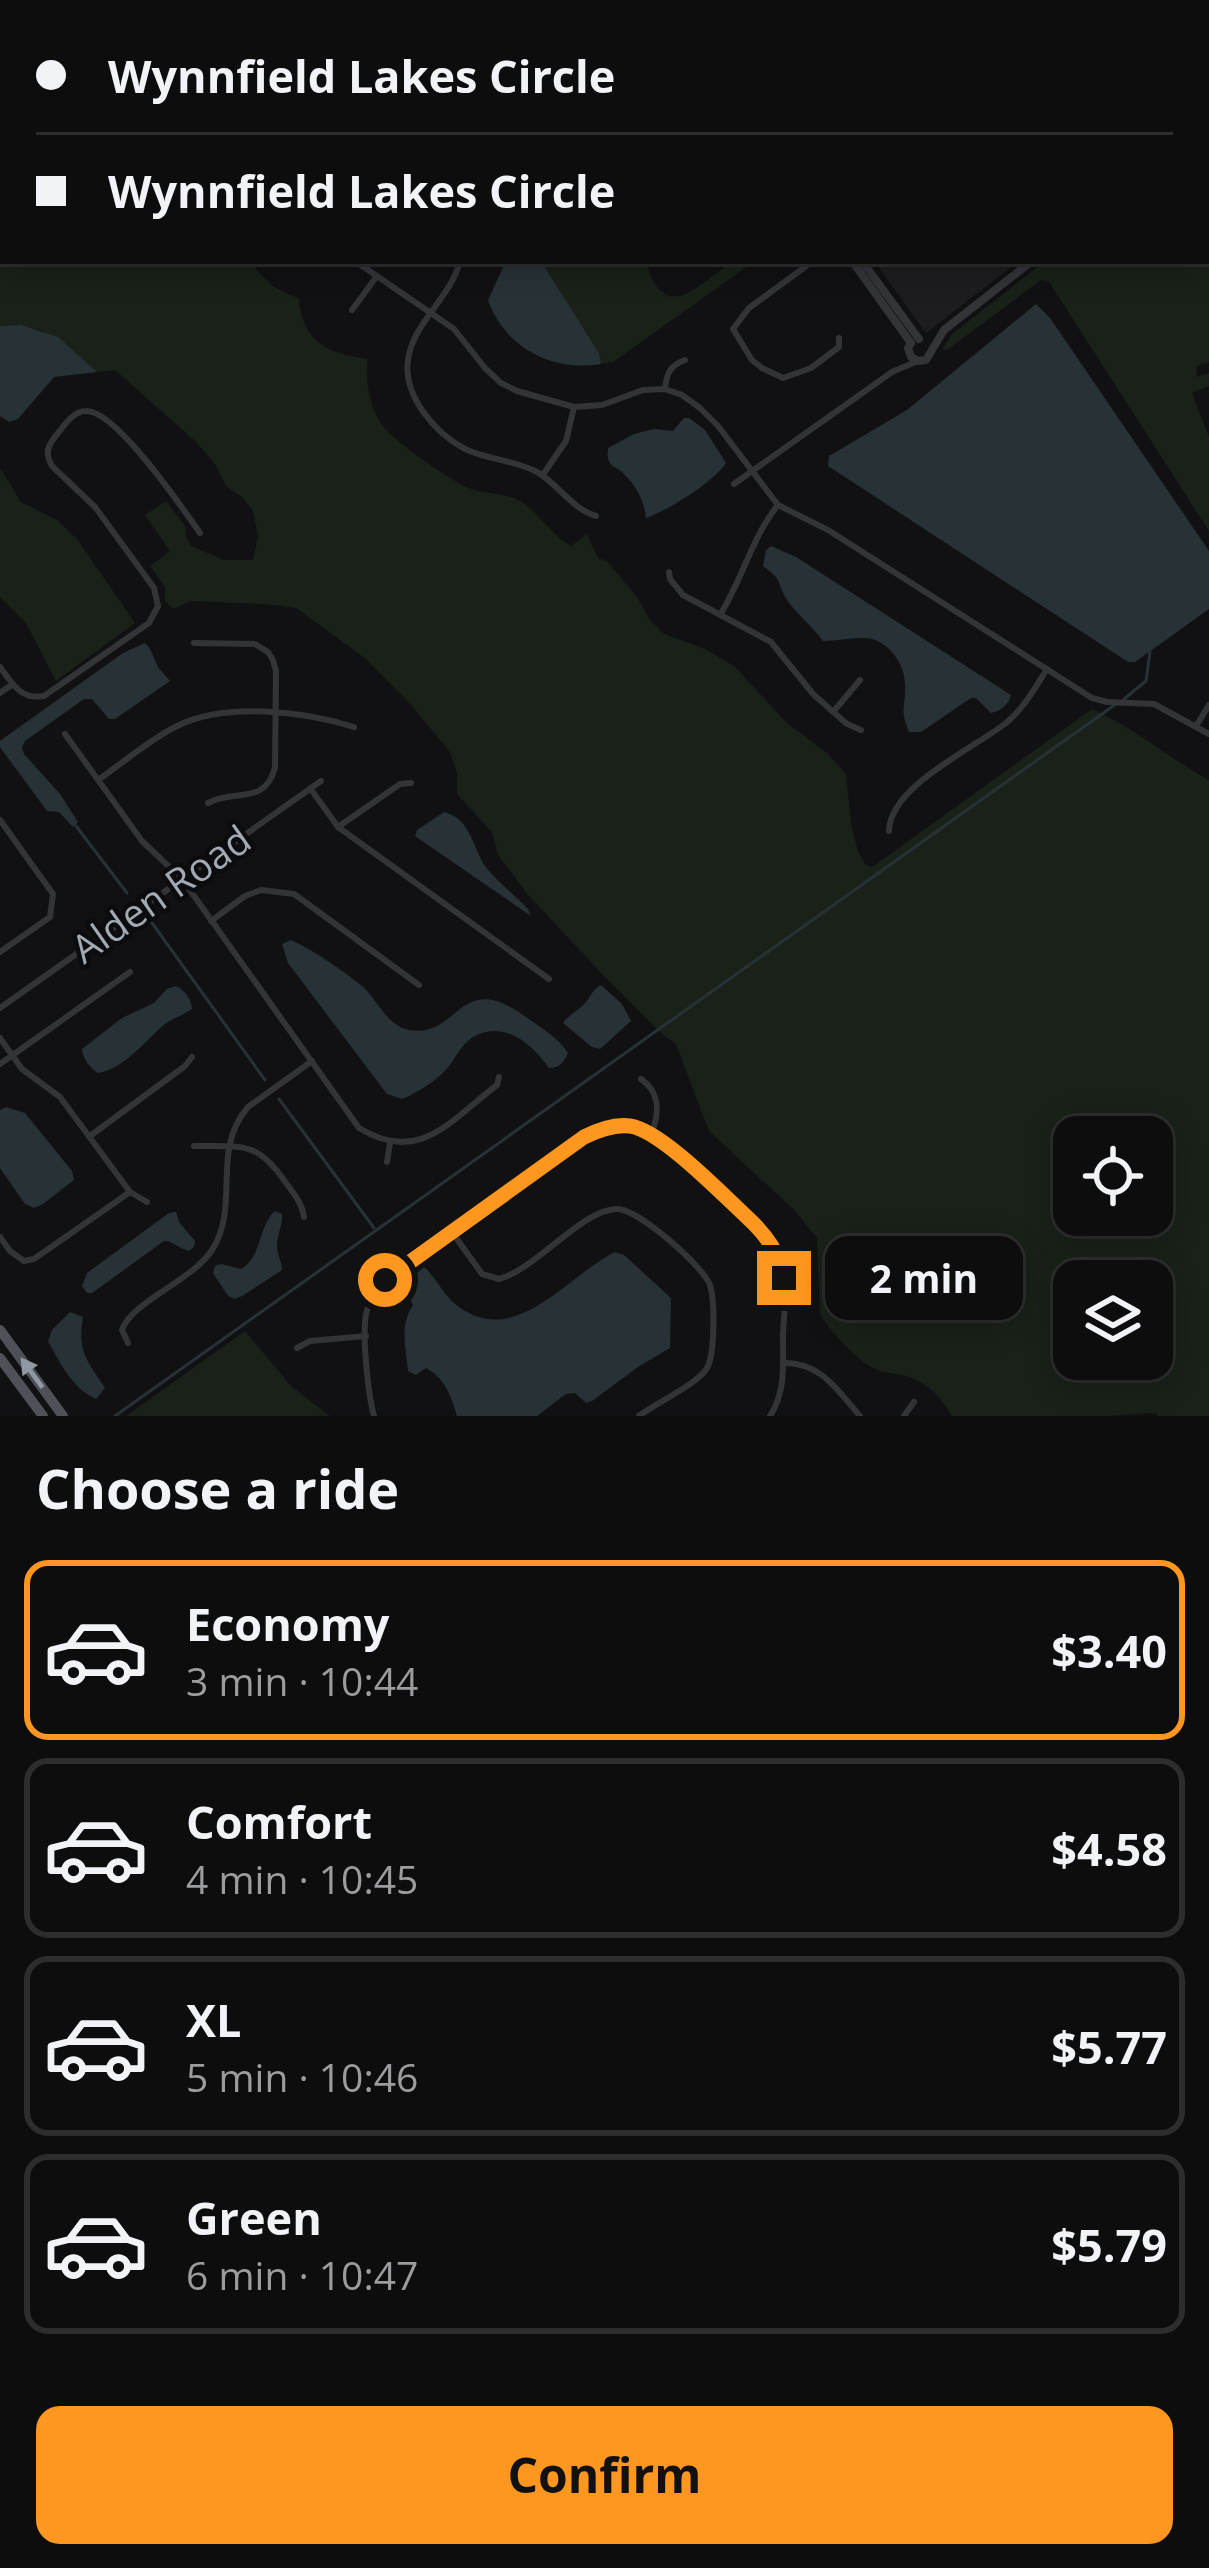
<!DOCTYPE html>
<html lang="en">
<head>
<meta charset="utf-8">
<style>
	body { margin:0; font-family:"Open Sans",sans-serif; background:#1b1b1c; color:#f1f3f6; height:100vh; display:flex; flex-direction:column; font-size:45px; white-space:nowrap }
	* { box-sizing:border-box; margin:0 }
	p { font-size:39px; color:#9a9c9e }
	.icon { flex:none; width:66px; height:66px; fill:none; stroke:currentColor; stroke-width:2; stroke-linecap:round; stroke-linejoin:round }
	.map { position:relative; height:1416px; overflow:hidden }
	.drawer { display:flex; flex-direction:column; background:#0d0d0e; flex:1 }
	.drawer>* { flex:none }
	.banner { position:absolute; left:0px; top:0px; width:1209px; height:264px; box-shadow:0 6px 30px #0003,0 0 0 3px #2d2d2e; display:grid; align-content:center; height:264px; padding:0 36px; background:#0d0d0e }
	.fabs { position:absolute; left:1053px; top:1116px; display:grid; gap:24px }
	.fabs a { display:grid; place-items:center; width:120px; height:120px; border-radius:24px; background:#0d0d0e; box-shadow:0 6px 30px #0003,0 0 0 3px #2d2d2e; font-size:60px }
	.end { position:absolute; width:54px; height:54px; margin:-27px; border:15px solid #fd971f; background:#111; box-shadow:0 0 0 6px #111 }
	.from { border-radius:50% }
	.bubble { position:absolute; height:84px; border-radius:24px; background:#0d0d0e; box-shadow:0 6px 30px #0003,0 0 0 3px #2d2d2e; font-size:39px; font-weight:700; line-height:84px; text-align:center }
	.banner b { display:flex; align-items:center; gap:42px; height:114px; font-size:45px }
	.banner b+b { border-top:3px solid #2d2d2e }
	.banner i { width:30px; height:30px; background:#f1f3f6 }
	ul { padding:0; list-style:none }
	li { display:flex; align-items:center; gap:36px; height:180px; margin:0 24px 18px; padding:0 12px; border:6px solid #2d2d2e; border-radius:24px }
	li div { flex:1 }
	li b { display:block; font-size:45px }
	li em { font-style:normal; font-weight:700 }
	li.selected { border-color:#fd971f }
	li>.icon { width:108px; height:108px; stroke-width:1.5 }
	h2 { padding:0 36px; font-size:54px; line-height:144px }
	.button { display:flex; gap:24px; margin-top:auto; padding:24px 36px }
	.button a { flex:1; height:138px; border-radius:24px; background:#fd971f; color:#111; font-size:48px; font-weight:700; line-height:138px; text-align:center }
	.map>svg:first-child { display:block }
	.built { fill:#1d1d20 }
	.green { fill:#192119; fill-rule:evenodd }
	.water { fill:#273237 }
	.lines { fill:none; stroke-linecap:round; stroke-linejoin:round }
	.stream { stroke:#273237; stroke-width:3 }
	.minor { stroke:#323438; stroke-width:6 }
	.tertiary { stroke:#323438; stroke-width:8 }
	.primary { stroke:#4e5157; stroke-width:10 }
	.oneway { fill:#9098a1 }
	.route { stroke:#fd971f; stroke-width:15 }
	.labels { text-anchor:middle; stroke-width:9; stroke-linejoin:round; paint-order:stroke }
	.street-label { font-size:39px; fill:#a1aab4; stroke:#0c0c0e }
</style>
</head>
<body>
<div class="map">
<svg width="1209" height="1416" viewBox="0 0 1209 1416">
	<rect width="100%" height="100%" fill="#111113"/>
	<polygon class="built" points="874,261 1019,261 926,333"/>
	<g class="green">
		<polygon points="690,0 992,0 994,3 692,3"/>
		<polygon points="1206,236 1209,236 1209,362 1197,366 1196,377 1209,373 1209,386 1192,393 1209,437 1209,531 1049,282 1041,280 947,350 942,349 952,334 1045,261 1206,261"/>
		<path d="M 3,242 L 3,261 L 249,261 L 272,286 L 299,299 C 302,342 329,354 368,359 C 365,379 369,404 380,422 C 390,439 450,480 469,488 C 486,495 507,492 523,503 C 541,515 551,535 571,546 L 587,534 L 598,558 L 607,561 L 637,597 L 650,620 L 664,634 L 703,648 L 734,666 L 787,723 L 827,753 L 846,774 L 851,823 L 858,852 L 866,865 L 872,867 L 1092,709 C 1133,727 1169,758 1209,780 L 1209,1416 L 1158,1416 L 1155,1413 L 1107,1416 L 952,1416 C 940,1396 926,1380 902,1375 C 892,1373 883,1373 874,1368 C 857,1361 829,1330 820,1314 L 817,1238 L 795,1211 L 709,1131 L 676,1044 L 663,1035 L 606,978 L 529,896 L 498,855 L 492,832 L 457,794 L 457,773 L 450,752 L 411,705 L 366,659 L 296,608 L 264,604 L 191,601 L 173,609 L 165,601 L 165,587 L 150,566 L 170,551 L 145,515 L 166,501 L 185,526 L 186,537 L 191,546 L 224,560 L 253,560 L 258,536 L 253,511 L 243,498 L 226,486 L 215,464 L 194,440 L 115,370 L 97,372 C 64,343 47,323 0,326 L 0,244 ZM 1074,1137 L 1152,1137 L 1152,1215 L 1074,1215 ZM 1074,1281 L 1152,1281 L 1152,1359 L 1074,1359 Z"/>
		<path d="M 541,261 L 645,261 C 649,269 652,281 658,288 C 681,315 713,269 735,262 C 740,261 751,261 755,261 L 613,362 L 601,364 L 599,353 Z"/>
		<polygon points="0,468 21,502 57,520 77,539 135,623 56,681 26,623 0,597"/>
		<polygon points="245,1331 291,1386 330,1416 126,1416"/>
	</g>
	<g class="water">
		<path d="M 506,261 L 541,261 L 599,353 L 601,364 C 552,372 505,348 488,300 Z"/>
		<polygon points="1036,304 1050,318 1209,551 1209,609 1135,662 1128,662 828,466 829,456 907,410"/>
		<polygon points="21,325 58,337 97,372 54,377 18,419 9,422 0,416 0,326"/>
		<path d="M 684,418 L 689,418 L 705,430 L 726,463 C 712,483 669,510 646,518 C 644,500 636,485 622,472 C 616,467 610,467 608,458 C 607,455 608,451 608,448 L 634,434 L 654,429 L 673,431 Z"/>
		<path d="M 771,546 L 796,557 L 1011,695 C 1009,705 1000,711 991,713 L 976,698 L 971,698 L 921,732 L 909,732 C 899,706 906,709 905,684 C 905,666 891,644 872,639 C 858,636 838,641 823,641 C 813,627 795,612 787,600 C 776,582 784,581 763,566 L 766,550 Z"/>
		<polygon points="145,643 149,647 158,667 170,681 115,719 109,719 92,699 84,699 25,741 22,747 24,754 60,794 78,822 73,827 59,812 47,811 0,747 0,741 123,653"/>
		<path d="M 444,812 C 471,819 472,846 485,866 C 496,881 515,895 528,909 L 531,916 L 415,836 L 417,830 Z"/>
		<path d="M 291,940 C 316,952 341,969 362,986 C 378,1000 386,1025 409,1030 C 460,1039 458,967 526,1017 C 541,1028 558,1037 568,1053 C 564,1062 560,1068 549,1068 C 533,1045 505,1020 475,1036 C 463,1042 457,1055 450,1065 C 438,1080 419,1092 402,1099 L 387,1094 L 288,963 L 282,944 Z"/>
		<path d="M 601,985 L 622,1004 L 631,1021 L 600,1049 L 592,1047 L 563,1023 C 569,1014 579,1011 586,1002 C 592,995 592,990 601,985 Z"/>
		<path d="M 176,986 C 185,990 191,999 192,1009 C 184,1015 173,1018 165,1024 C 144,1041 126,1068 98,1073 C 90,1068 83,1059 82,1049 L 122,1018 L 154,1003 L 167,989 Z"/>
		<polygon points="6,1107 25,1113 72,1171 74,1180 43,1204 34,1208 25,1204 0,1168 0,1110"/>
		<path d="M 275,1211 L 282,1214 C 283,1225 277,1235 277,1246 C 277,1255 282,1261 282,1270 L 242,1296 L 235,1299 L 228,1296 L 213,1273 L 215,1266 L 221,1264 L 241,1269 C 263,1256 257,1228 275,1211 Z"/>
		<path d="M 176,1212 L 179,1222 L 195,1241 L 194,1247 L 189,1251 C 179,1249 174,1241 164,1241 L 92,1293 L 87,1293 L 82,1286 L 87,1273 L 169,1213 Z"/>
		<path d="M 615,1252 L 624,1255 L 671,1298 L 670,1348 L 638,1367 L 592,1401 L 586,1403 L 575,1393 L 566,1394 L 537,1416 L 457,1416 C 451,1396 445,1378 426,1368 L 416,1375 L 408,1371 C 406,1348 399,1326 413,1305 L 404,1285 L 424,1267 C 436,1277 442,1293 455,1304 C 514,1352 566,1276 615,1252 Z"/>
		<path d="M 70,1312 L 83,1317 C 77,1352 87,1360 105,1388 L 96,1399 C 72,1388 60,1363 48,1341 L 52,1330 Z"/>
	</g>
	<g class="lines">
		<g class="stream">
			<polyline points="168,0 170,3"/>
			<polyline points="1124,699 1146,681 1150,652"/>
			<polyline points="76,826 127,893"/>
			<polyline points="147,916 265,1080"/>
			<polyline points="279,1099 374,1228"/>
			<polyline points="115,1416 1116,704"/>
		</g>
		<g class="minor">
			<polyline points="113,0 114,3"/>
			<polyline points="0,2 5,0"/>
			<polyline points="1208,196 1209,195"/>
			<polyline points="355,261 454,329 485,368 501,383 517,391 574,407 602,405 643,390 665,389 682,395 700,408 718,426 778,505 828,530 1092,698 1107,702 1154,704 1209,734"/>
			<path d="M 460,261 C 451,298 413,322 408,360 C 403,396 435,433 465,449 C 488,460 515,460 537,472 C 558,484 572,509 596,516"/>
			<polyline points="813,261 749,308 733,329 752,360 762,368 783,378 811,368 839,347 839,338"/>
			<polyline points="352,310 377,276"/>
			<path d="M 665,388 C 667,372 670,366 685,360"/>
			<polyline points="544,473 566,441 574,407"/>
			<polyline points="734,484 892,372 918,361"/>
			<polyline points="669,572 670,579 683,595 771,642 813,694 847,724 861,730"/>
			<path d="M 721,613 C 743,578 752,537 778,505"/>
			<path d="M 194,643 L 255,644 L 268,652 L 273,660 L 276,671 L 275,768 C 264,806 236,788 208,803"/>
			<path d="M 0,667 C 13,684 20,700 44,696 L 149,623 L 158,606 L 154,588 L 95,507 L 52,466 C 44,452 48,445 58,433 C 65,424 74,411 86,411 C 116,410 183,509 200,533"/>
			<polyline points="0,693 13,684"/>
			<polyline points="833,712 860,680"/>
			<polyline points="1196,726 1209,705"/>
			<path d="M 65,734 L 142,841 L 182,879 L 359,1128 C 419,1165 450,1121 497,1085 L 499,1077"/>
			<path d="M 98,780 C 124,762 149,740 177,726 C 226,702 303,711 354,727"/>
			<polyline points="310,788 338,827 549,979"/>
			<polyline points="0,820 53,894 50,917 0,952"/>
			<polyline points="338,827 400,784 411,783"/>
			<path d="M 889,831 C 890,786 973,749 1006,723 C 1024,708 1035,688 1047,669"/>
			<polyline points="211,921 245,896 261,890 294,894 419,985"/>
			<polyline points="0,1008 321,781"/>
			<polyline points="0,1038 22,1069 60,1097 130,1192 147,1202"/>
			<polyline points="0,1064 130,972"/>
			<path d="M 641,1079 C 660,1092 660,1113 651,1134"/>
			<polyline points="90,1136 185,1066 192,1057"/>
			<path d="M 194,1146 C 242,1147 257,1140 286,1183 C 294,1194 302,1203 304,1217"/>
			<polyline points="387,1162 390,1143"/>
			<path d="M 452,1232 L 482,1274 L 499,1279 C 537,1269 583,1208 618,1209 C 639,1210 702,1265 710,1285 C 715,1300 715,1354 707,1368 C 699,1383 656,1403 639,1416"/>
			<polyline points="0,1237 10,1251 24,1261 34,1259 130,1192"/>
			<path d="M 128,1343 L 122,1330 C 131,1302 192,1281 212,1250 C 241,1205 210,1151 248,1107 L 312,1061"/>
			<polyline points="297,1348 310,1341 366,1336"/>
			<path d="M 783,1363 C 821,1362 837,1390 860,1416"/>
			<path d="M 374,1416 C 368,1394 362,1336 366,1314 C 369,1300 377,1289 386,1279 L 583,1137 C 609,1124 632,1123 657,1138 C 688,1165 769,1225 780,1261 C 788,1284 784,1312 783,1335 C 783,1364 786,1391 770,1416"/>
			<polyline points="904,1416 914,1402"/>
		</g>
		<g class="tertiary">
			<polyline points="665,0 667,3"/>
			<polyline points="675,0 677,3"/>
			<polyline points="1206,125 1209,123"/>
			<polyline points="852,261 911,343"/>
			<polyline points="862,261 919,339"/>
			<polyline points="911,343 908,348 911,357 918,361 926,360 944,330 1032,261"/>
		</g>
		<g class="primary">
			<polyline points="0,1330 63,1416"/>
			<polyline points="0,1358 43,1416"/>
		</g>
	</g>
	<defs><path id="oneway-solid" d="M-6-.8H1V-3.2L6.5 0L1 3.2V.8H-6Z" transform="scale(3)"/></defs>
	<use class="oneway" href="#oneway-solid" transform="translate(32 1373) rotate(-126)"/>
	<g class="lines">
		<path class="route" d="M 385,1280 L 584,1137 C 598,1130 613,1124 630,1126 C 661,1130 725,1197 750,1220 C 768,1237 779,1254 784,1278"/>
	</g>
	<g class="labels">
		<g class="street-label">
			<text transform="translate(161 894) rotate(-35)" y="14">Alden Road</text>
		</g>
	</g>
</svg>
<div class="fabs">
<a><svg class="icon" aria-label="locate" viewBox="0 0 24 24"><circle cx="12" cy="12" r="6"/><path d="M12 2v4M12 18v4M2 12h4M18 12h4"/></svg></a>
<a><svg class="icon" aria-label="layers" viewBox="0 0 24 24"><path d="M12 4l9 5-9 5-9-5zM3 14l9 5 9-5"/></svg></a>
</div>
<i class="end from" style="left:385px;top:1280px"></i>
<i class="end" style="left:784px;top:1278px"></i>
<div class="bubble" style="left:825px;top:1236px;width:198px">2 min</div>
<div class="banner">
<b><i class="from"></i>Wynnfield Lakes Circle</b>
<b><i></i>Wynnfield Lakes Circle</b>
</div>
</div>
<section class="drawer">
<h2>Choose a ride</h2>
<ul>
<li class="selected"><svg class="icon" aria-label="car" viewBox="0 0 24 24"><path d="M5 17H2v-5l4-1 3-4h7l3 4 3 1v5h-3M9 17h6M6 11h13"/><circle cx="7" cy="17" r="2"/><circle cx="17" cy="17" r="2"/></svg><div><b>Economy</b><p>3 min · 10:44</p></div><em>$3.40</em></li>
<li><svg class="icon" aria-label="car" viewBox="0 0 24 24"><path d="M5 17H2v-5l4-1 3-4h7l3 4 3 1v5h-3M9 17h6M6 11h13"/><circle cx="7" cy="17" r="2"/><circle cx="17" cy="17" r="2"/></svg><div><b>Comfort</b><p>4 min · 10:45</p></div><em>$4.58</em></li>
<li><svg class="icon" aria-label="car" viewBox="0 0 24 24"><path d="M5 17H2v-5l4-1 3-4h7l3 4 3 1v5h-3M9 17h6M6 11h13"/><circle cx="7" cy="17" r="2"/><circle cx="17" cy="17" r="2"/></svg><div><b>XL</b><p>5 min · 10:46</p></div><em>$5.77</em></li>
<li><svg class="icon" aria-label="car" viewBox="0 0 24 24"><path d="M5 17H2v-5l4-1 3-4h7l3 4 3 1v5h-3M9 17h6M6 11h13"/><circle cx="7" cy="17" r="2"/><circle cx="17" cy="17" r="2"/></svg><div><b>Green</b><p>6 min · 10:47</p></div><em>$5.79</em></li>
</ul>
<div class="button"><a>Confirm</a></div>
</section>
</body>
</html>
